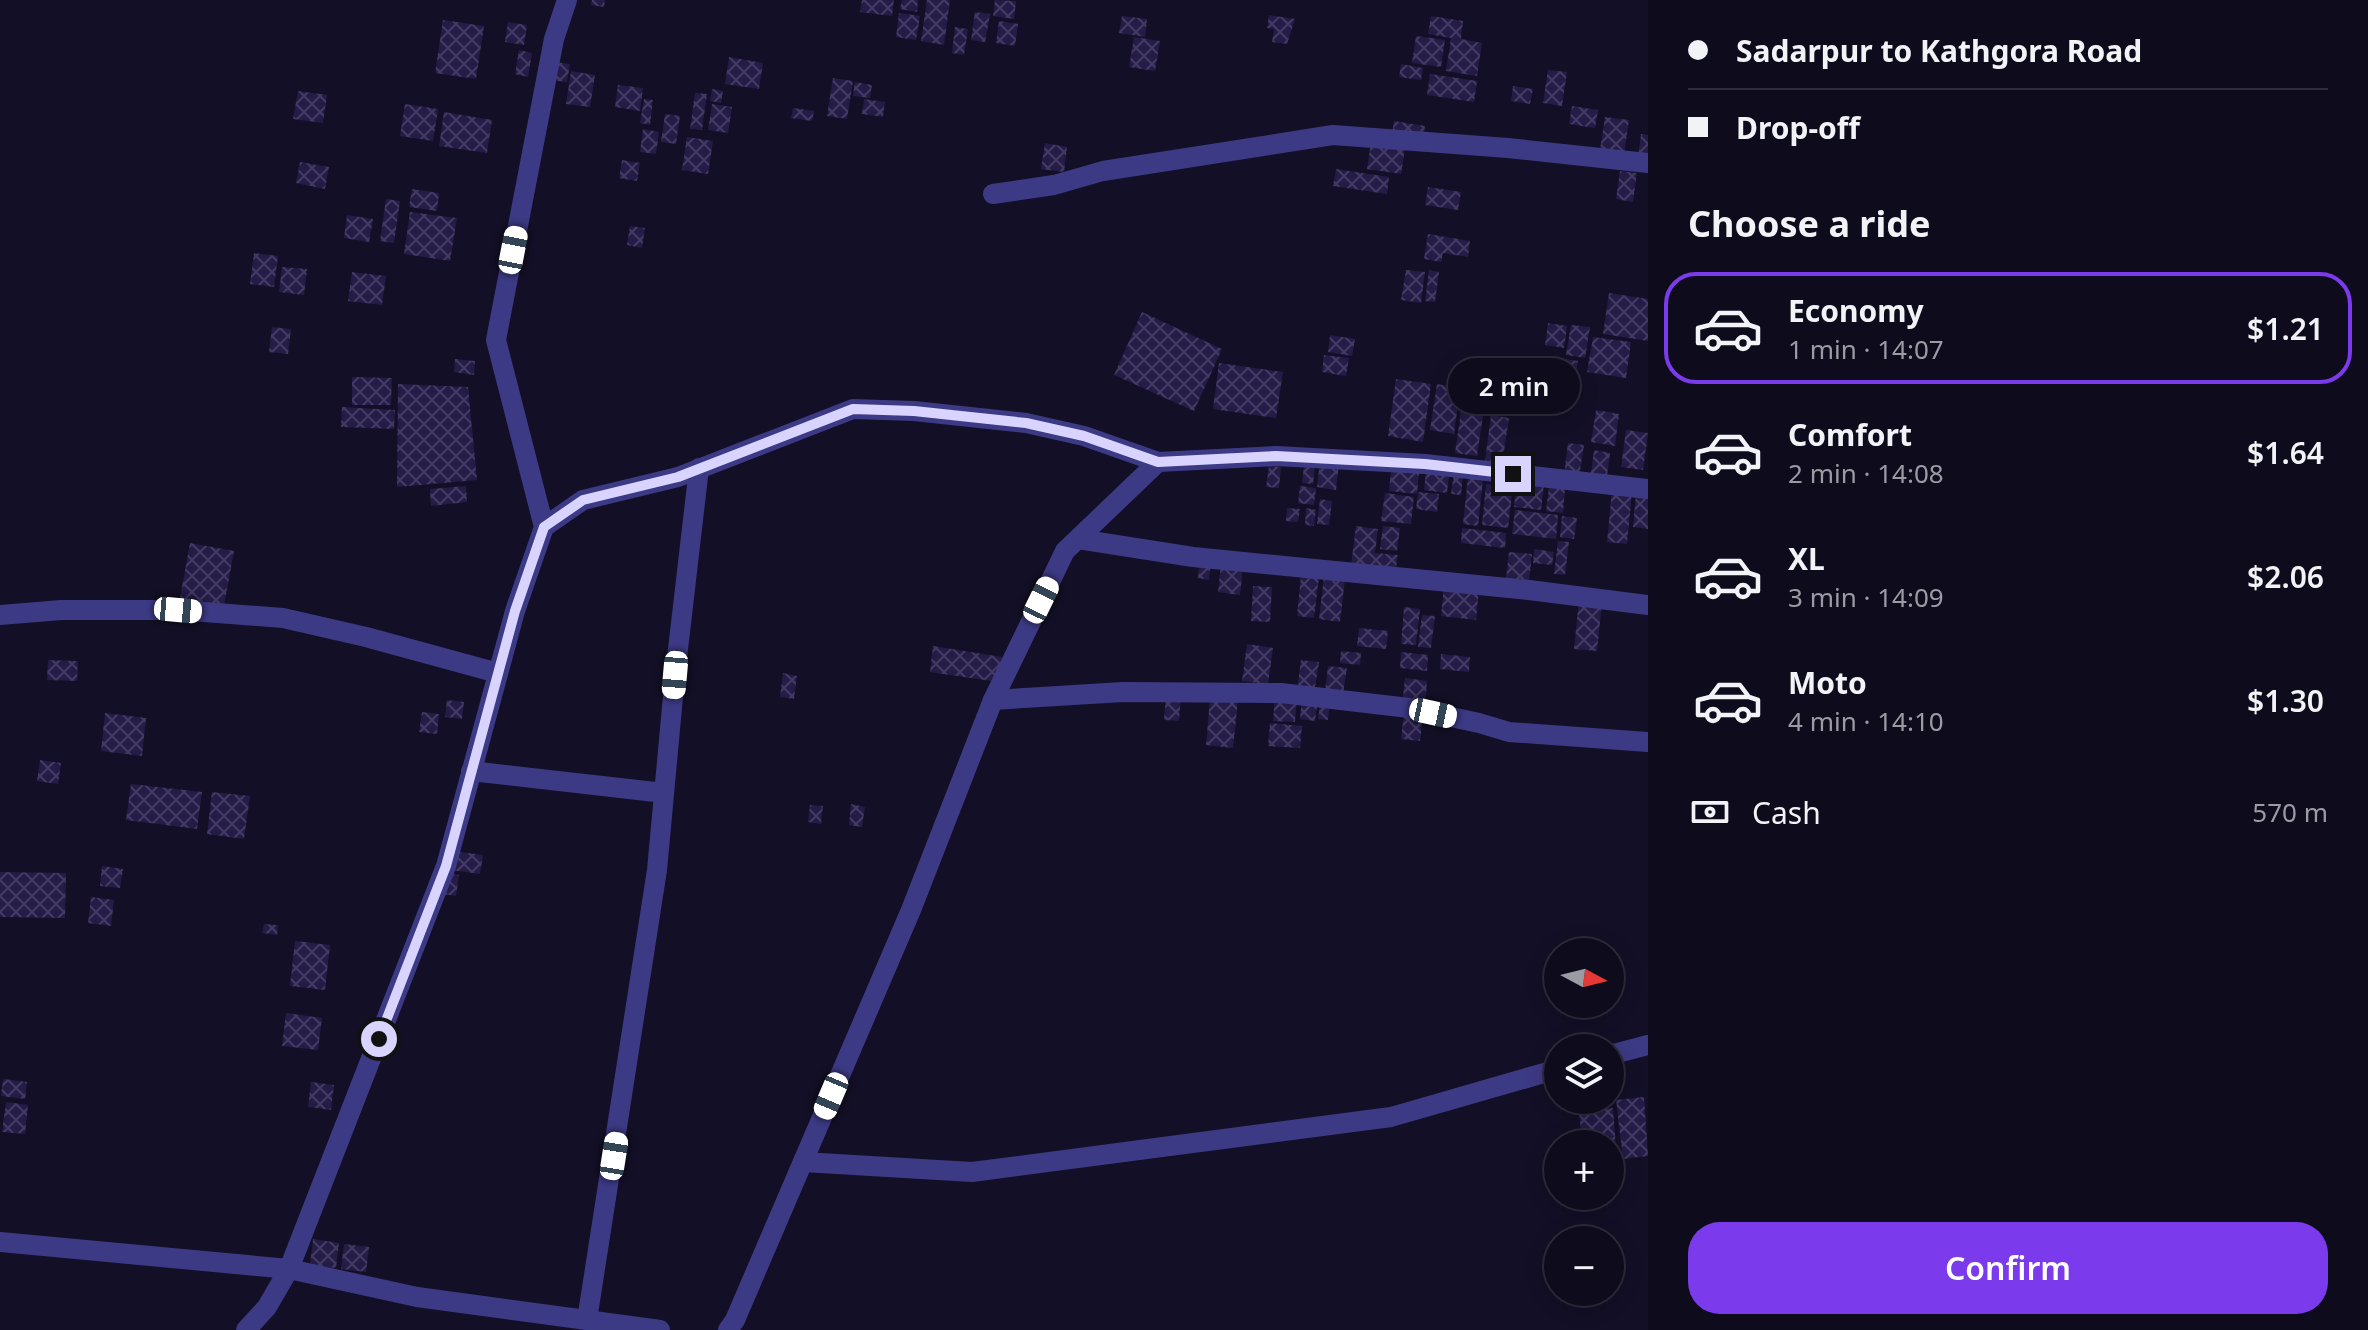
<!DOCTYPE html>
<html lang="en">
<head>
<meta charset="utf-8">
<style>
	body { margin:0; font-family:"Noto Sans",sans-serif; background:#1c1929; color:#f1f3f6; height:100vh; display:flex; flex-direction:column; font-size:30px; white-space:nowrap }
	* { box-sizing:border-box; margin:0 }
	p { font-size:26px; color:#9b9ba3 }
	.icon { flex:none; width:44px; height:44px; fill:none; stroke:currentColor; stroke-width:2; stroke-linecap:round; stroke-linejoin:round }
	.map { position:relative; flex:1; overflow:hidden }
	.sheet { display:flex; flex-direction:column; background:#0e0b1c; width:720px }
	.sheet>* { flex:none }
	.banner { display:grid; align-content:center; height:176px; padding:0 40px; background:#0e0b1c }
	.needle { width:52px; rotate:97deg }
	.fabs { position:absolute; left:1544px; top:938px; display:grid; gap:16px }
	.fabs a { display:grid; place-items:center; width:80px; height:80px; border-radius:50%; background:#0e0b1c; box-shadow:0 4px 20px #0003,0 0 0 2px #2e2b3b; font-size:40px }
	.end { position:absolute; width:36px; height:36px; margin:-18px; border:10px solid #d9d4ff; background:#111; box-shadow:0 0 0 4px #111 }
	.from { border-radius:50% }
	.bubble { position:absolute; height:56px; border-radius:28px; background:#0e0b1c; box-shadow:0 4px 20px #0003,0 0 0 2px #2e2b3b; font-size:26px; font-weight:600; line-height:56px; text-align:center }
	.car { position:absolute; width:24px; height:48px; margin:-24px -12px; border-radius:10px; box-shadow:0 0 6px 2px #0007; background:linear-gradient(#fff 24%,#345 0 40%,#fff 0 76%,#345 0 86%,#fff 0) }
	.banner b { display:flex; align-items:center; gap:28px; height:76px; font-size:30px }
	.banner b+b { border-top:2px solid #2e2b3b }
	.banner i { width:20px; height:20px; background:#f1f3f6 }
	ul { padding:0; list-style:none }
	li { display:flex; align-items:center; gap:24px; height:112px; margin:0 16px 12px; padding:0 24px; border:4px solid transparent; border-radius:32px }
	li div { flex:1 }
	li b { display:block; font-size:30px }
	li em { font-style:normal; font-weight:600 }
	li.selected { border-color:#7c3aed }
	li>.icon { width:72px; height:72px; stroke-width:1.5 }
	h2 { padding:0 40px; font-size:36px; line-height:96px }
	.pay { display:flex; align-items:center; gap:20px; height:88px; padding:0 40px; font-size:30px }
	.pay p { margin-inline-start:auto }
	.action { display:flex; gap:16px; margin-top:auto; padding:16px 40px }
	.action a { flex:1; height:92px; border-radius:32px; background:#7c3aed; color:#fff; font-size:32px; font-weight:600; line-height:92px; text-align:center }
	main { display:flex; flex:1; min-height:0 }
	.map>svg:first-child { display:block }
	.building { fill:url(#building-cross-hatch) }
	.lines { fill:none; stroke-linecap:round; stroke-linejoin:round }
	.street { stroke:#3d3a85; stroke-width:20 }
	.route { stroke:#d9d4ff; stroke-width:10 }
</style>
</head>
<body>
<main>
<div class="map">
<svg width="1648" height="1330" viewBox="0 0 1648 1330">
	<defs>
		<pattern id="building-cross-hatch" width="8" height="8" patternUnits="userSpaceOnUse" patternTransform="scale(2)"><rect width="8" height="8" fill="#241b47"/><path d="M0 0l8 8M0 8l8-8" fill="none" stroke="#433b63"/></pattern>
	</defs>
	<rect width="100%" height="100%" fill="#130f26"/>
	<g class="building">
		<polygon points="592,0 605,0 604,7 591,5"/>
		<polygon points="862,0 894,0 892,16 860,12"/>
		<polygon points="902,0 918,0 917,12 900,9"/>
		<polygon points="927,0 950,0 944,45 921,41"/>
		<polygon points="995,0 1016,1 1014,19 993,16"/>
		<polygon points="975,12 990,14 985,42 971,40"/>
		<polygon points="899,13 920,16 916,40 896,37"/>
		<polygon points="1269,15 1295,19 1287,44 1272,42 1274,29 1267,28"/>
		<polygon points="1122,16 1147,19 1145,37 1119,33"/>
		<polygon points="1431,16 1463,21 1461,39 1482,43 1477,76 1446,71 1451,38 1428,34"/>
		<polygon points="443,20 484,26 476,79 435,73"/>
		<polygon points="999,21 1018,24 1015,46 996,43"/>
		<polygon points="508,22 527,25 524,45 505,42"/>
		<polygon points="955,27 968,29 964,55 952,53"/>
		<polygon points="1416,36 1445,40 1441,67 1412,63"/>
		<polygon points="1134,37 1160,41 1155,71 1129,67"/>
		<polygon points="519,50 532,53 528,77 515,74"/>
		<polygon points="729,57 763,63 759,89 725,84"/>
		<polygon points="554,62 570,64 567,82 551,80"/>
		<polygon points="1401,64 1423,68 1421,80 1399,77"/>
		<polygon points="1548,70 1567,72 1562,106 1543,103"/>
		<polygon points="571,71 595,75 590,107 566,104"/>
		<polygon points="1430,74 1477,81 1474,102 1427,95"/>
		<polygon points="833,78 853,81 847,119 827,116"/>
		<polygon points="855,82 872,85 870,98 853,96"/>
		<polygon points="618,85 643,88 640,111 615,107"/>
		<polygon points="1513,86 1533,89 1530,104 1511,101"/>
		<polygon points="712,89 723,91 721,103 710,101"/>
		<polygon points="298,91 327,95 323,123 293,119"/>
		<polygon points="695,93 707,94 702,130 690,129"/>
		<polygon points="644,99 653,100 650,125 640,123"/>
		<polygon points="864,99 885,102 883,117 862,114"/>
		<polygon points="405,104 438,109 433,141 400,136"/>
		<polygon points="712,104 732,107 728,133 708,130"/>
		<polygon points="1572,106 1598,110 1595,128 1569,124"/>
		<polygon points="793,108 814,111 812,121 791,118"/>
		<polygon points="444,112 492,120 487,153 439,146"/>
		<polygon points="665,114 680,116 676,144 661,142"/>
		<polygon points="1605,117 1629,120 1624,154 1600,150"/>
		<polygon points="1394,121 1425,126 1423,138 1392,134"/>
		<polygon points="643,129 659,132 656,154 640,152"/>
		<polygon points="1641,134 1648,135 1648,159 1638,157"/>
		<polygon points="687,137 713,141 708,174 682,170"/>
		<polygon points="1045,143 1067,147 1064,172 1041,169"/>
		<polygon points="1371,143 1405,149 1401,174 1367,169"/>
		<polygon points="622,160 640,163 637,181 619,178"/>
		<polygon points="300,162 329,167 325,189 296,183"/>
		<polygon points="1336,169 1389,177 1387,194 1333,186"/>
		<polygon points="1620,171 1637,173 1633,202 1616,199"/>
		<polygon points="1428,187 1461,192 1458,210 1425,205"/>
		<polygon points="412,189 439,193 437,211 409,207"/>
		<polygon points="386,199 400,201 394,243 380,241"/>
		<polygon points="410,212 457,218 450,261 404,254"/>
		<polygon points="347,215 373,219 369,242 344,238"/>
		<polygon points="630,226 645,228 642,248 627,245"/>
		<polygon points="1428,234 1470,241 1468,257 1443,253 1441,262 1424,259"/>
		<polygon points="254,253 278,256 274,287 250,284"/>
		<polygon points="282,267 307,269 304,295 279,292"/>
		<polygon points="1406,270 1425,272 1421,303 1401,300"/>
		<polygon points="1429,270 1439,272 1435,302 1425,301"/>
		<polygon points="352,272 386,276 382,305 348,301"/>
		<polygon points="1609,293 1648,299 1648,341 1603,334"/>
		<polygon points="1142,312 1222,349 1194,411 1114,375"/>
		<polygon points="1548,323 1567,326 1564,348 1545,345"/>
		<polygon points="1571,325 1590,327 1585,358 1566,355"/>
		<polygon points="272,327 291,329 288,354 269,352"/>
		<polygon points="1330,335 1355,339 1352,356 1328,352"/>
		<polygon points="1593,337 1631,342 1626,378 1587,372"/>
		<polygon points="1324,355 1349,358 1346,376 1322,372"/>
		<polygon points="1558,358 1578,361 1573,392 1553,389"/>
		<polygon points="455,359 475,361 474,375 454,372"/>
		<polygon points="1219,363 1283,372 1276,418 1213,409"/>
		<polygon points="352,377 392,378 391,405 352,405"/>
		<polygon points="1396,379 1431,384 1423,442 1388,436"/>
		<polygon points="398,384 468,387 477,480 397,487"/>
		<polygon points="1437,384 1460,388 1454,434 1430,430"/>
		<polygon points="1470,384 1481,386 1478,405 1467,404"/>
		<polygon points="1484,388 1510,392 1507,412 1482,409"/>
		<polygon points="342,407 395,410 394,429 341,427"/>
		<polygon points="1596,410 1619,414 1615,446 1591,442"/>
		<polygon points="1461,411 1483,415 1477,456 1455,453"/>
		<polygon points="1491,415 1509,418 1502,464 1485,461"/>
		<polygon points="1626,430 1648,433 1643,470 1621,467"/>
		<polygon points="1568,443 1584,445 1579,477 1564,475"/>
		<polygon points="1594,450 1610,453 1607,476 1591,473"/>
		<polygon points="1320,461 1339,463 1336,490 1317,487"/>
		<polygon points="1304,465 1315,466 1313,484 1302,483"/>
		<polygon points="1269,466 1281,467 1279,488 1266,487"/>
		<polygon points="1391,470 1419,473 1417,494 1389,491"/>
		<polygon points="1426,472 1449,475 1447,493 1424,490"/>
		<polygon points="1454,473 1463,474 1461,495 1451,494"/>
		<polygon points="1468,477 1483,479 1478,526 1463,524"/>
		<polygon points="1517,481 1544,484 1541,510 1514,507"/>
		<polygon points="1486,484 1513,487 1508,528 1482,525"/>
		<polygon points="466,486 467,502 431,506 430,489"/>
		<polygon points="1300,486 1316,488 1314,505 1298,503"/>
		<polygon points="1549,487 1565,489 1563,513 1546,511"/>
		<polygon points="1612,490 1632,492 1627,544 1607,542"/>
		<polygon points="1418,492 1439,494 1437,512 1416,509"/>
		<polygon points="1385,493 1414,497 1411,524 1381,521"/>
		<polygon points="1636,493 1648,494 1648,529 1633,527"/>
		<polygon points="1320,499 1332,501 1329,525 1317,524"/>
		<polygon points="1287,508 1300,509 1298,522 1286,521"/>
		<polygon points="1306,508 1316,510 1314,526 1305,525"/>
		<polygon points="1515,510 1558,515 1556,539 1512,534"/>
		<polygon points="1562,516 1577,518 1574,539 1560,537"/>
		<polygon points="1356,526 1378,529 1375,553 1398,555 1395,575 1351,565"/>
		<polygon points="1383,526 1400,528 1397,551 1380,549"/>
		<polygon points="1462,528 1506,533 1505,548 1461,543"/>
		<polygon points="1558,541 1569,542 1565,575 1554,574"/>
		<polygon points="190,543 234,551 224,606 180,598"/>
		<polygon points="1534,549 1554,552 1552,565 1533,563"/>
		<polygon points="1509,552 1532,554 1529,582 1506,579"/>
		<polygon points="1200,561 1211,562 1209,580 1198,578"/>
		<polygon points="1221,564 1243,567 1240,595 1218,592"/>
		<polygon points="1301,575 1319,577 1314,618 1297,616"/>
		<polygon points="1324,577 1345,579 1340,622 1319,619"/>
		<polygon points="1253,586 1272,587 1270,622 1251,621"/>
		<polygon points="1444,586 1479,590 1476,620 1441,616"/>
		<polygon points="1579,600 1602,603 1597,651 1574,649"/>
		<polygon points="1404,607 1420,609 1416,645 1401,644"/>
		<polygon points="1422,615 1435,616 1431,648 1418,647"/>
		<polygon points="1359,628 1388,631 1386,649 1357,646"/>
		<polygon points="1247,644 1273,648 1268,684 1242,681"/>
		<polygon points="933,646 1002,657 998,682 930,672"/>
		<polygon points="1341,651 1361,653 1360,665 1340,663"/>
		<polygon points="1401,652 1428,655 1427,671 1400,668"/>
		<polygon points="1441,654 1470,657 1469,672 1440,669"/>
		<polygon points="48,660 78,661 77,681 47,680"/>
		<polygon points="1301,660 1319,662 1314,693 1297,690"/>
		<polygon points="1328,666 1347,668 1343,694 1325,691"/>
		<polygon points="783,673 797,676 794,699 780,697"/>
		<polygon points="1405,678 1427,681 1425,708 1402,706"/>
		<polygon points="1166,695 1181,696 1179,721 1164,720"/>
		<polygon points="1275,696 1297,698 1295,722 1273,721"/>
		<polygon points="1302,697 1318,699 1315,721 1300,719"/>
		<polygon points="1210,698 1238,700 1233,748 1206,745"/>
		<polygon points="1321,699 1330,701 1328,720 1318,719"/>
		<polygon points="447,700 464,702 462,719 445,717"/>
		<polygon points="422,712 439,714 437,734 419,732"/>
		<polygon points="105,713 146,718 142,756 101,751"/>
		<polygon points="1404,713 1423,715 1420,741 1401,739"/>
		<polygon points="1270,723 1302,726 1300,748 1268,746"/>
		<polygon points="40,760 61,763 58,784 37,781"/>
		<polygon points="131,784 202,792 197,829 126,820"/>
		<polygon points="212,792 250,796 244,839 207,834"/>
		<polygon points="851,804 865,807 862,827 849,825"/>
		<polygon points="810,805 823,806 821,824 808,822"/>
		<polygon points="453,851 483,855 480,874 451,870"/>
		<polygon points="102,866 123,869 120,888 100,886"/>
		<polygon points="0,872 66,873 65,918 0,917"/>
		<polygon points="445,873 459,875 456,896 442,894"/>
		<polygon points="91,897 114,900 111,926 88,923"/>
		<polygon points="264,924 278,925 277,935 262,933"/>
		<polygon points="295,941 330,945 325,990 290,986"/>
		<polygon points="286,1013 322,1018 318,1050 282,1046"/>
		<polygon points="3,1079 27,1082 25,1099 1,1096"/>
		<polygon points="311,1082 334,1085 331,1110 308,1107"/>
		<polygon points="1644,1097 1648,1156 1623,1159 1616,1100"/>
		<polygon points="6,1102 28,1105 25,1134 2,1132"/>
		<polygon points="1613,1108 1617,1161 1610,1161 1610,1144 1582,1144 1579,1111"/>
		<polygon points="313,1239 339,1243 336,1268 310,1265"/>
		<polygon points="344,1244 369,1247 366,1272 341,1269"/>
	</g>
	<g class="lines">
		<g class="street">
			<polyline points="993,194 1054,185 1103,171 1333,135 1508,148 1648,163"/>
			<polyline points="544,527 583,500 678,477 853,409 914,411 1026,423 1084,436 1158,462 1276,456 1425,464 1648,489"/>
			<polyline points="1078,539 1193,557 1529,590 1648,605"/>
			<polyline points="0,615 61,610 178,610 283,618 366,637 498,673"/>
			<polyline points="993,700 1123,692 1281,693 1409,708 1479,723 1509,732 1648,742"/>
			<polyline points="471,771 664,793"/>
			<polyline points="1610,1055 1648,1045"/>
			<polyline points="803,1162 972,1172 1391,1117 1558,1069"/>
			<polyline points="0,1242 289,1269 446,866 515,611 544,527 496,340 554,39 567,0"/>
			<polyline points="587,1320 657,870 675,675 699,468"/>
			<polyline points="246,1330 267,1307 289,1269 417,1297 660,1330"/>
			<polyline points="728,1330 735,1320 911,910 993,700 1065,551 1158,462"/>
		</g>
	</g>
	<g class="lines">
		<polyline class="route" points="379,1039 446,866 515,611 544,527 583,500 678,477 853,409 914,411 1026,423 1084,436 1158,462 1276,456 1425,464 1513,474"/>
	</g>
</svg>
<div class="fabs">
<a><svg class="needle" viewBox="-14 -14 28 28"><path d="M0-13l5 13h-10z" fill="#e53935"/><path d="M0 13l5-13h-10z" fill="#9b9ba3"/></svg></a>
<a><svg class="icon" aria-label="layers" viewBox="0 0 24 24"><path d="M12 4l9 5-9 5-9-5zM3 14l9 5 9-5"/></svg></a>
<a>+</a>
<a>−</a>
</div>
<i class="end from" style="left:379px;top:1039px"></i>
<i class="end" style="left:1513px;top:474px"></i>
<div class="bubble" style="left:1448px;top:358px;width:132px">2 min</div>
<i class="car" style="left:513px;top:250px;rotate:11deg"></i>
<i class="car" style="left:1041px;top:600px;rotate:26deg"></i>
<i class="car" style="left:178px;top:610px;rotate:95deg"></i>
<i class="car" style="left:675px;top:675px;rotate:185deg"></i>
<i class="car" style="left:1433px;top:713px;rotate:102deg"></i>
<i class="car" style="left:831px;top:1096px;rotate:203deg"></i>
<i class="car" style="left:614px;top:1156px;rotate:9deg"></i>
</div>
<section class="sheet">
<div class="banner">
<b><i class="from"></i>Sadarpur to Kathgora Road</b>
<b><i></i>Drop-off</b>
</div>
<h2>Choose a ride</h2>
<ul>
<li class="selected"><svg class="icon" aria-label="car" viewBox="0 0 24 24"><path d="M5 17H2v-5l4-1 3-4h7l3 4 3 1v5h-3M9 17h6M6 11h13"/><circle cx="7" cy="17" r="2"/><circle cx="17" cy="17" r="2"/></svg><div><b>Economy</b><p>1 min · 14:07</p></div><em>$1.21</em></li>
<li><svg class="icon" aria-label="car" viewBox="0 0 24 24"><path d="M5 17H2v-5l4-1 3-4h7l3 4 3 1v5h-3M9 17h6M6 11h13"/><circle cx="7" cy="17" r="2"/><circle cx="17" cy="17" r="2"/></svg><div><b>Comfort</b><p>2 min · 14:08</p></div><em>$1.64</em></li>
<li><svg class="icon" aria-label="car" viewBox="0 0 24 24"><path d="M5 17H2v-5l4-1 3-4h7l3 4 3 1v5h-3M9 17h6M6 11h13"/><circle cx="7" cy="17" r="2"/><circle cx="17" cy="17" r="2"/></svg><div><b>XL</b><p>3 min · 14:09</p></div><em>$2.06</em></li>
<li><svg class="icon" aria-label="car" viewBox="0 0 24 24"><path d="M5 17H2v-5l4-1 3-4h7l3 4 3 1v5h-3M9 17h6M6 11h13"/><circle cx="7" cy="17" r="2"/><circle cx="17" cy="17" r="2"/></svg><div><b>Moto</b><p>4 min · 14:10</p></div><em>$1.30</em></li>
</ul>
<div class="pay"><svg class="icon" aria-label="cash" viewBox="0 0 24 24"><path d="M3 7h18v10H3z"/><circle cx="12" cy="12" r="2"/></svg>Cash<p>570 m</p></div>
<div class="action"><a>Confirm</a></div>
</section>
</main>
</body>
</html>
